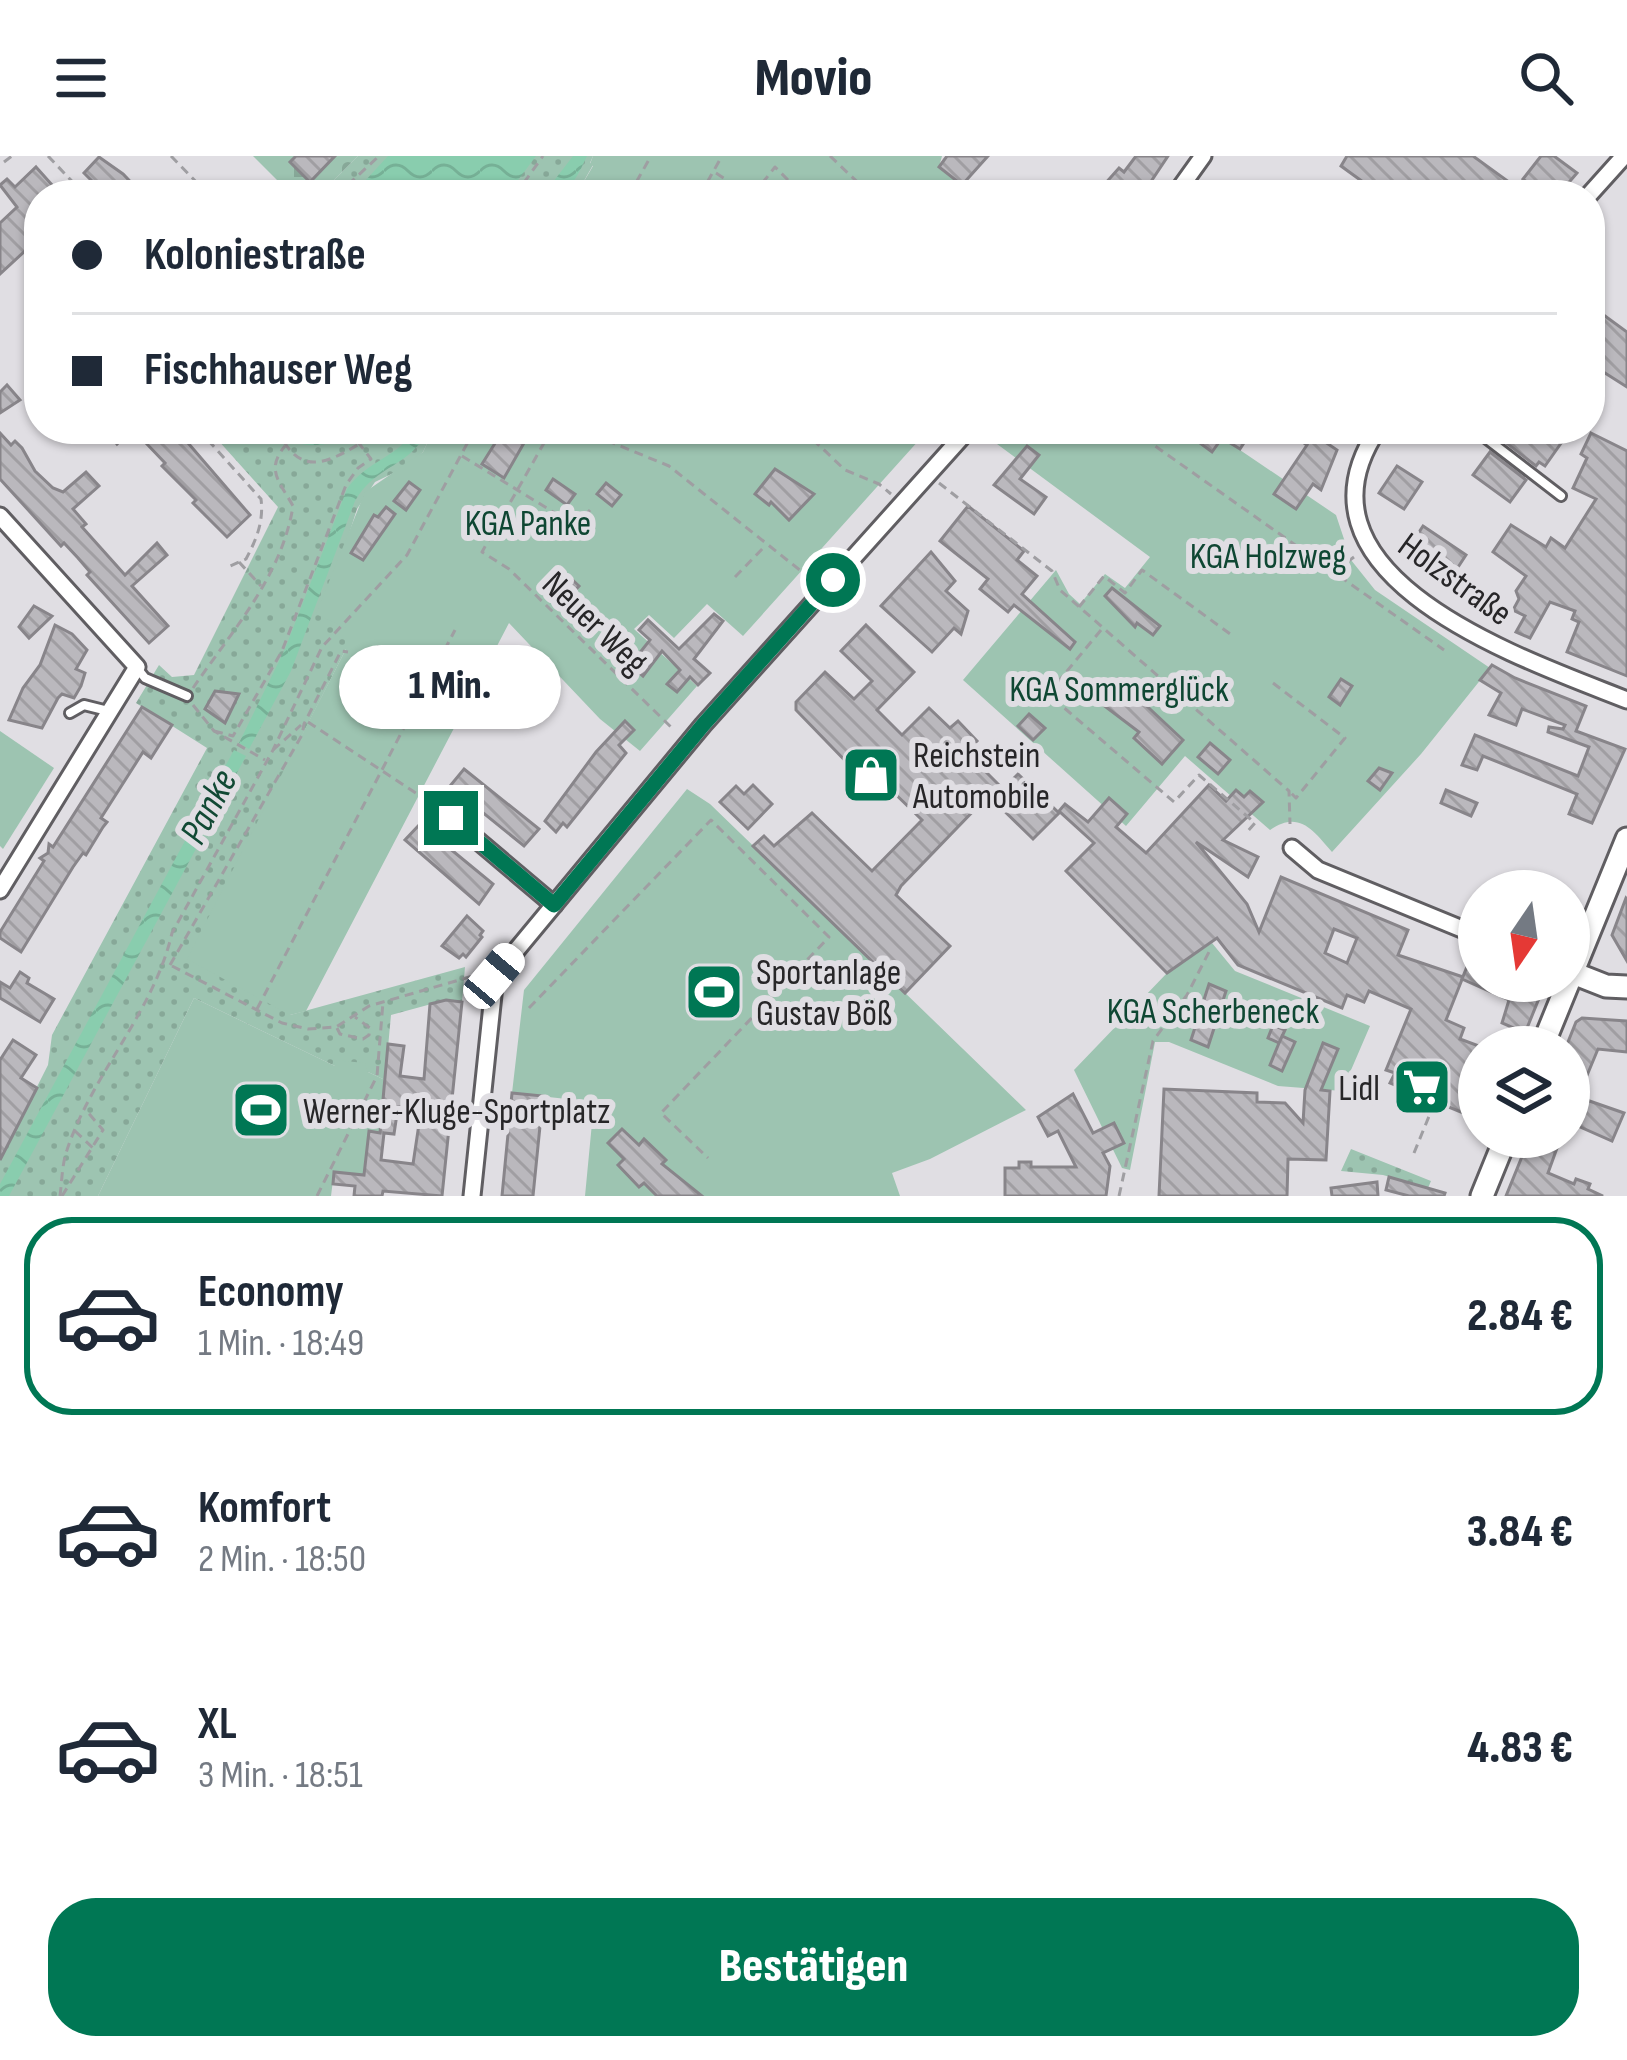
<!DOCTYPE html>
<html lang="de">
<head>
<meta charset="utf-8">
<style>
	body { margin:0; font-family:"Sofia Sans Condensed",sans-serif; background:#f6f6f7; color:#1f2937; height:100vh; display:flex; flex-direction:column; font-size:45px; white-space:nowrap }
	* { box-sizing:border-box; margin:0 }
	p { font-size:39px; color:#747a83 }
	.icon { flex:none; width:66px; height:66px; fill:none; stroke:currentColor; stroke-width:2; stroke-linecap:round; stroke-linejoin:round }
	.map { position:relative; height:1040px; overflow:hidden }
	.sheet { display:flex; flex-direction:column; background:#fff; flex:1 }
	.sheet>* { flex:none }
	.hud { position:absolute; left:24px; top:24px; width:1581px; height:264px; border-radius:48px; box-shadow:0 3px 9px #0004; display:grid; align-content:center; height:264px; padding:0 48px; background:#fff }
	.needle { width:78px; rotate:193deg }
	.buttons { position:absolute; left:1458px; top:714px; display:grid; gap:24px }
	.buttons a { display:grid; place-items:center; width:132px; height:132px; border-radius:50%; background:#fff; box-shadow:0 3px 9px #0004; font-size:60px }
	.end { position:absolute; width:54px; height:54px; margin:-27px; border:15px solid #007754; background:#fff; box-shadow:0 0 0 6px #fff }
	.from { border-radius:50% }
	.bubble { position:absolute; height:84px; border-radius:42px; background:#fff; box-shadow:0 3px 9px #0004; font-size:39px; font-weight:800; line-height:84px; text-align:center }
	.car { position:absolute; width:36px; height:72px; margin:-36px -18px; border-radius:15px; box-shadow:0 0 9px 3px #0007; background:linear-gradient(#fff 24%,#345 0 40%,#fff 0 76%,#345 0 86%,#fff 0) }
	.hud b { display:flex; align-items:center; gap:42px; height:114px; font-size:45px }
	.hud b+b { border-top:3px solid #e0e1e3 }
	.hud i { width:30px; height:30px; background:#1f2937 }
	ul { padding:21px 0 0; list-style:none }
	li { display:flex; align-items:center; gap:36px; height:198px; margin:0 24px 18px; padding:0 24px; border:6px solid transparent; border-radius:48px }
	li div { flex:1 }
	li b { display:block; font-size:45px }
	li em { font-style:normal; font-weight:800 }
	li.selected { border-color:#007754 }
	li>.icon { width:108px; height:108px; stroke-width:1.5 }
	.cta { display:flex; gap:24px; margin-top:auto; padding:24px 48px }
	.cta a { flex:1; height:138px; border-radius:48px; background:#007754; color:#fff; font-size:48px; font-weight:800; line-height:138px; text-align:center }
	header { display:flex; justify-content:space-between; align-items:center; height:156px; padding:0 48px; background:#fff; font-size:54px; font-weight:800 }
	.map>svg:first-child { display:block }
	.grass { fill:url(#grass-dots) }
	.cemetery { fill:url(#cemetery-stones) }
	.garden { fill:#9dc4b1 }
	.water { fill:url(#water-waves) }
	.building { fill:url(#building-back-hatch); stroke:#88858a; stroke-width:3; fill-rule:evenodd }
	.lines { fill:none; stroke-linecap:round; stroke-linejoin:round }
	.lane-casing { stroke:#605e62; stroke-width:14 }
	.street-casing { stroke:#605e62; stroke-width:21 }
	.secondary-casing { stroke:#605e62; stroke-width:27 }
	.path { stroke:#9f9ea2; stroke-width:3; stroke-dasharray:9 6; stroke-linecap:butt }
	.lane { stroke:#fff; stroke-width:8 }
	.street { stroke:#fff; stroke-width:15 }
	.secondary { stroke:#fff; stroke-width:21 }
	.route { stroke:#007754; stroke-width:15 }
	.labels { text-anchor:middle; stroke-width:12; stroke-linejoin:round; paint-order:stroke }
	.park-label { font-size:36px; fill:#0f4733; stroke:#e0dee3 }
	.street-label { font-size:36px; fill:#272628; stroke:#e0dee3 }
	.poi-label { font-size:36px; fill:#272628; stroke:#e0dee3; text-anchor:start }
	.water-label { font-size:39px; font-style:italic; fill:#114934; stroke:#e0dee3 }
</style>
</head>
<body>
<header><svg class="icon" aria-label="menu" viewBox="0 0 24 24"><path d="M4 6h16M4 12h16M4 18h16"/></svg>Movio<svg class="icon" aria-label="search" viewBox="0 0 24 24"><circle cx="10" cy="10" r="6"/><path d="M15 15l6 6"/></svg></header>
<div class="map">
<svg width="1627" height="1040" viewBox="0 0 1627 1040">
	<defs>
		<pattern id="grass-dots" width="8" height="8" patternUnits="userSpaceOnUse" patternTransform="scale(3)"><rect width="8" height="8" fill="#9dc4b1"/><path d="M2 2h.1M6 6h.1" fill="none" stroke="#87a898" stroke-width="1.8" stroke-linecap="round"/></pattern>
		<pattern id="cemetery-stones" width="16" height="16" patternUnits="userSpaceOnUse" patternTransform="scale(3)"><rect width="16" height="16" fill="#9dc4b1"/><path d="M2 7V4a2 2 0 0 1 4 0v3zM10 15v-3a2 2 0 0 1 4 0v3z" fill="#87a898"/></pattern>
		<pattern id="water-waves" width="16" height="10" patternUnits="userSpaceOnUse" patternTransform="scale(3)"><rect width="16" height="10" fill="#89cdae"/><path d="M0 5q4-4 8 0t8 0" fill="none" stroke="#76b096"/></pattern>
		<pattern id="building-back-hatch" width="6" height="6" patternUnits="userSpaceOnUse" patternTransform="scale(3)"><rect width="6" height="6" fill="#bab8bd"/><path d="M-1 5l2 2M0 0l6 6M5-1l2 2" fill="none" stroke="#a09ea2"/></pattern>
	</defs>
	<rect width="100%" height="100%" fill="#e0dee3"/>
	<g class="grass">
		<polygon points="358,0 593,0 590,7 593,9 576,39 319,39"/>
		<polygon points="208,273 434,273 423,296 406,311 375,326 357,353 349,378 346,493 284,615 290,859 465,811 462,846 446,844 391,859 385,924 368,916 337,911 194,842 98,1040 0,1040 0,1004 48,909 52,879 207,592 136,547 159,509 172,521 194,519 278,351"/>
		<polygon points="1351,993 1431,1025 1428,1032 1383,1019 1341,1015"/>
	</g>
	<polygon class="cemetery" points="253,0 358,0 319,39 292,39"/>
	<g class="garden">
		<polygon points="593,0 942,0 939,11 974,39 576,39 593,10 590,8"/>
		<polygon points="434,273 929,273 743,480 707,448 674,482 649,459 634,473 697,530 640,595 600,563 509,467 306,855 290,859 187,803 346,493 346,472 316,458 365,336 423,296"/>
		<path d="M 1011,273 L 1209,273 L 1336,359 L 1351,404 L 1375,434 L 1490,512 L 1421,598 L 1332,696 C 1313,674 1299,654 1270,674 L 1185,600 L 1126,670 L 963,524 L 1056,414 L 1069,438 L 1080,448 L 1105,418 L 1125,432 L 1150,401 L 997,288 Z"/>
		<polygon points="0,575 54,612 3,693 0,690"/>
		<polygon points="687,633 710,648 1026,954 930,1003 892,1017 900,1040 585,1040 594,946 512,937 524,834"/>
		<polygon points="1212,787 1235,815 1370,870 1342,935 1278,930 1169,886 1155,886 1130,1014 1122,1012 1074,914 1167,817"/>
		<polygon points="194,842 335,910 334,904 365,907 368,916 385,924 380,977 369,976 364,1019 334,1016 331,1040 98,1040"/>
	</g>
	<g class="water">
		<polygon points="388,0 536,0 507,39 352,39"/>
		<path d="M 573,0 L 587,0 C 576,23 570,39 543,39 Z"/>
		<path d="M 287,273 L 367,273 C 343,285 315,296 290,284 Z"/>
		<path d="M 415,273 L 428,273 C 412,311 376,308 355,345 L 291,515 L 249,593 L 239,587 L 285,493 L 347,333 C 366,305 399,301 415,273 Z"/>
		<polygon points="234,594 246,600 9,1040 0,1040 0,1028"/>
	</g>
	<g class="building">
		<polygon points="296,0 335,0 310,26 290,6"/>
		<polygon points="947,0 988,0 962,29 939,11"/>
		<polygon points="1136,0 1168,0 1142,39 1095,39 1119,12 1124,16"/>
		<polygon points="1347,0 1473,0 1509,26 1500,39 1381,39 1341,10"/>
		<polygon points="1541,0 1554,0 1577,17 1558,39 1544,39 1523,23"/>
		<polygon points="99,1 123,18 143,39 106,39 84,17"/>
		<polygon points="36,11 61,39 39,39 39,82 0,118 0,67 17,51 0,29 7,23 15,31"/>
		<polygon points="1590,149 1627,176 1627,231 1605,217 1590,238"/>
		<polygon points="7,229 20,244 0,257 0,236"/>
		<polygon points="105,273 176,273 250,359 227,381 193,347 196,344 162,310 165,307 146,287 131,275 117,288"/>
		<polygon points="504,273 528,280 504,322 482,308"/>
		<polygon points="1181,273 1253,273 1240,293 1222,282 1212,296"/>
		<polygon points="1282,273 1306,273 1337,294 1321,334 1313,328 1296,353 1274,338 1307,289"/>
		<polygon points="1507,273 1571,273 1545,310 1539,306 1536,310 1500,282"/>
		<polygon points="0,277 11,289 15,285 22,292 35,315 53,332 63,336 86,316 99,330 73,353 86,368 82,371 125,419 157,387 167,399 132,430 168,470 149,487 87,419 90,416 78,402 64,387 61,390 0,323"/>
		<polygon points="1591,277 1627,295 1627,520 1567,496 1579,466 1572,463 1575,455 1550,446 1530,482 1516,476 1525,460 1513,454 1519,443 1516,435 1526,420 1493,396 1511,369 1546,391 1551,382 1565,392 1596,343 1573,332 1587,302 1581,298"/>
		<polygon points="1027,290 1039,299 1020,323 1046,341 1034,358 994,329"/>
		<polygon points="1490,296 1526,324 1510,346 1473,319"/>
		<polygon points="1397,310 1422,326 1404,353 1379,337"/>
		<polygon points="775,313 814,338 789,364 771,346 769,349 755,338"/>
		<polygon points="553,323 575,338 567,349 546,334"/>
		<polygon points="409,326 420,334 406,354 394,345"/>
		<polygon points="606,327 621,339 612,350 597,338"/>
		<polygon points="968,350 1024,395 1017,404 1037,420 1022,438 1075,486 1070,493 1014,449 1008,456 980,433 988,423 940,385"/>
		<polygon points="386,351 395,358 363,404 351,397 374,359 378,361"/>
		<polygon points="1423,370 1466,399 1447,428 1404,399"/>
		<polygon points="931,396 955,425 946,435 968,455 961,478 954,472 932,496 881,450"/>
		<polygon points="565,417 579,430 569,441 555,429"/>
		<polygon points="1112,432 1160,470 1153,479 1137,467 1135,471 1105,440"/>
		<polygon points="34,450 52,460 29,482 19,471"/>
		<polygon points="714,458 723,465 694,503 710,517 698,529 690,521 677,536 667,528 680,514 662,495 643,520 630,509 650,484 639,474 648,464 679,493"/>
		<polygon points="55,469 72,478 87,494 76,513 85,517 81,530 74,542 62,538 58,542 42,572 9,564 23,532 40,509"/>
		<polygon points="866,469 914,516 877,554 902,579 929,552 950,572 958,565 977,585 966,596 1003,633 1018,618 1059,657 1033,683 993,644 983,645 901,730 896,739 950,790 905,837 753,690 764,680 774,690 812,657 872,715 922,664 886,629 879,635 861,621 796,554 796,546 825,516 854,543 872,525 841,495"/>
		<polygon points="378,491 390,498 368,538 355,531"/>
		<polygon points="1492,509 1515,522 1586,550 1576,575 1625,593 1592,667 1569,658 1577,638 1483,600 1477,614 1462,609 1475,579 1578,620 1589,591 1548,576 1549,571 1563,573 1565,569 1522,553 1516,569 1489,559 1501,537 1480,524"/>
		<polygon points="1118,523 1183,584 1162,608 1134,582 1139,576 1098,545"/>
		<polygon points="1341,523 1352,530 1340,549 1329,541"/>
		<polygon points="215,535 239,538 225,567 205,553"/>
		<polygon points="142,551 172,569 151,602 143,596 101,662 107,666 103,671 86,699 83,697 73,711 21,796 0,782 0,776 44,705 40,702 48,697 49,688 53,691"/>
		<polygon points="1029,558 1045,572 1033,584 1018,570"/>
		<polygon points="625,565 634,574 619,589 626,597 571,666 567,671 563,667 556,676 545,665 596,596"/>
		<polygon points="1210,587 1230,604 1218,618 1198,601"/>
		<polygon points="1379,612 1392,617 1380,634 1368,625"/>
		<polygon points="464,613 539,673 524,690 450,630"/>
		<polygon points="753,629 772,648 748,673 720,646 736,630 744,638"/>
		<path d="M 1209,629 L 1226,645 L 1236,634 L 1244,641 L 1250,635 L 1263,646 L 1223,684 L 1258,701 L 1248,721 L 1196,686 L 1247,748 L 1259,776 L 1281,721 L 1408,774 L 1398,799 L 1463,821 L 1446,864 L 1464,872 L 1460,883 L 1479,890 L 1479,946 L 1473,961 L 1390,927 L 1395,917 L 1386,914 L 1411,853 L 1369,835 L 1364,846 L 1347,839 L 1342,852 L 1238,809 L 1217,782 L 1167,817 L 1066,715 L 1094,687 L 1059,655 L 1065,648 L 1088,666 L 1109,642 L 1127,658 L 1116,671 L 1146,697 ZM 1334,773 L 1357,782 L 1347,807 L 1325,797 Z"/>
		<polygon points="1446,634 1477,647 1471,660 1441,647"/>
		<polygon points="420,668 493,728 479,748 405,684"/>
		<polygon points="1626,742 1627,743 1627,805 1612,779"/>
		<polygon points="467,760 483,775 480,779 482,781 466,801 463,798 459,802 442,790"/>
		<polygon points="1475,791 1479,792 1479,825 1531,825 1544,830 1525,877 1502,867 1509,844 1462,823"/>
		<polygon points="20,816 29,822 27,827 54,843 40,866 0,842 0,826 10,832"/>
		<polygon points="1209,828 1226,835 1208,891 1191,884"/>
		<path d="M 446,844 L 462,846 L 442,1040 L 383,1035 L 382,1040 L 354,1040 L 355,1030 L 333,1028 L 334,1016 L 364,1019 L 369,975 L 380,977 L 388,888 L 404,890 L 400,920 L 424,923 L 430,848 ZM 422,948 L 413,1008 L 381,1004 L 384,977 L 394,978 L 398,951 Z"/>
		<polygon points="1582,862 1627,865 1627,896 1598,893 1578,941 1624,957 1612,985 1569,966 1569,891 1566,891 1576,866"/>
		<polygon points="1273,869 1285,874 1279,887 1282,880 1295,886 1282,915 1270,909 1279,887 1268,882"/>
		<polygon points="13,884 36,899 21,922 37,932 0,1004 0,904"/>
		<polygon points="1323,887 1338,893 1321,934 1330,935 1326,1004 1288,1003 1287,1040 1159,1040 1164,933 1257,937 1257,946 1285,947 1303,967 1305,934"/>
		<polygon points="512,937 543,940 533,1040 502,1040"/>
		<polygon points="1073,938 1093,977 1114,967 1124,987 1103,997 1110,1010 1106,1040 1005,1040 1005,1012 1019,1012 1019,1006 1031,1006 1031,1011 1076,1011 1058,975 1048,980 1038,961"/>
		<polygon points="622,973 639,989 644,983 666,1004 662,1008 702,1040 657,1040 644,1027 639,1031 618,1009 624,1003 608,987"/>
		<polygon points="1530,981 1561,981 1548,1017 1574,1028 1576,1023 1590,1028 1588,1033 1603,1040 1506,1040"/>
		<polygon points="1389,1021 1445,1037 1444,1040 1409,1040 1386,1034"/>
		<polygon points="1377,1026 1378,1040 1332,1040 1331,1032"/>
	</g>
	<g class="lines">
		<defs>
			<g id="lane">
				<polyline points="1474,273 1561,340"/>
				<polyline points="137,512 145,522 187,540"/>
				<polyline points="70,557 84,549 108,555"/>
			</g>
			<g id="street">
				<polyline points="1175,39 1203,0"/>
				<polyline points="1589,39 1624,0"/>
				<path d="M 1378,273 C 1278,422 1529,505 1627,544"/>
				<polyline points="0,360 137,511 0,734"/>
				<polyline points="451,662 554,749"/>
				<polyline points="1292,692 1318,714 1479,780"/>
				<polyline points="472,1040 495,820 703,569 969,273"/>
			</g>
			<g id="secondary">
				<polyline points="1573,817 1606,830 1627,831"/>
				<polyline points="1542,891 1627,683"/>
				<polyline points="1482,1040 1506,981"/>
			</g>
		</defs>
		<use href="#lane" class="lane-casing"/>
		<use href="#street" class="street-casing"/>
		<use href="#secondary" class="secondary-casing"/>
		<g class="path">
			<polyline points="48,0 85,39"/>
			<polyline points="171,0 206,36 211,33 217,39"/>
			<polyline points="830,0 871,39"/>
			<polyline points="4,6 12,0"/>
			<polyline points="716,17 750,39"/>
			<polyline points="98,39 99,38"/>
			<polyline points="337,39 379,0"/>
			<polyline points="515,39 543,0"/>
			<polyline points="629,39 651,0"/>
			<polyline points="700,39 722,0"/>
			<polyline points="753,39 775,11 803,39"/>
			<path d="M 198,273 L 261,343 C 264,366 256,384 246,403 L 228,411"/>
			<path d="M 278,273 C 303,336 346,293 385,273"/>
			<polyline points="552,273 482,396 509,413 673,573"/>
			<polyline points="579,273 669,310 811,423"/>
			<polyline points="802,273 845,314 879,328 891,338"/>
			<polyline points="1131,273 1444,494"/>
			<polyline points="462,300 576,370 590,354"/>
			<polyline points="939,327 1052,415 1060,434 1289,635 1290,668"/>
			<polyline points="239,406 261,430"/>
			<polyline points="1336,414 1354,401"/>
			<polyline points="735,421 766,389"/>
			<polyline points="1079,451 1104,420 1125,437 1142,414 1233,480"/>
			<polyline points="1101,474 1048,538 1174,646 1199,619 1255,667 1248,675"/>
			<polyline points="1273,527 1345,582 1296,642 1289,635"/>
			<path d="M 193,532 C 232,475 282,420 293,350 C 280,326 265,314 285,290"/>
			<polyline points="193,549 214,575 265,604"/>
			<polyline points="308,566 440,653"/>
			<polyline points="214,575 233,580 282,495 346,329 358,312 371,303 358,286"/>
			<polyline points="273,594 301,569"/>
			<polyline points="170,809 302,579 304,568 341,495 348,496"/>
			<polyline points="172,810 282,867 308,873 336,871 369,850 473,820"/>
			<polyline points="529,852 711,664 829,781 661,957 708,1002"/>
			<polyline points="257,853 455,474"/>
			<polyline points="337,872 340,878 363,883 369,879 370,872 355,861"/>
			<polyline points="75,975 93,992"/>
			<polyline points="1414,997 1432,953"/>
			<path d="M 60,1040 C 62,1025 62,1008 67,994 C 92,918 154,856 172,777 L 273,594 L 322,491 L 407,399 L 475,273"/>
			<polyline points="62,1040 103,974 85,953"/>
			<polyline points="317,1040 377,920 383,846"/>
			<polyline points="1119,1040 1153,885 1187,839 1211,792"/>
		</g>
		<use href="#lane" class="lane"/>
		<use href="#street" class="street"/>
		<use href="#secondary" class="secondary"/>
	</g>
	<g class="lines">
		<polyline class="route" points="451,662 554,749 703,569 833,424"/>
	</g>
	<defs>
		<symbol id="shop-square" viewBox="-11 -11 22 22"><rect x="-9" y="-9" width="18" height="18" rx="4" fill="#007754" stroke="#e0dee3"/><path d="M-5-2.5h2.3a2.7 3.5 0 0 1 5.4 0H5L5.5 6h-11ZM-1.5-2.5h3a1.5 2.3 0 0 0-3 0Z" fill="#fff"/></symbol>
		<symbol id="stadium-square" viewBox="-11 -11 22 22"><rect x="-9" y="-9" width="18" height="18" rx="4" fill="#007754" stroke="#e0dee3"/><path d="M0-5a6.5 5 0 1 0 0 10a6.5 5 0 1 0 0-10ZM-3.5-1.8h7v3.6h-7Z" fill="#fff"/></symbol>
		<symbol id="supermarket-square" viewBox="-11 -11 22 22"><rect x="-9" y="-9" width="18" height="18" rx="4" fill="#007754" stroke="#e0dee3"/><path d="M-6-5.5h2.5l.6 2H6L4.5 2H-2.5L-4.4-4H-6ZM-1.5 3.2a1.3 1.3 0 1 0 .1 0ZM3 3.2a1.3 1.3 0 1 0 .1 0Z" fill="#fff"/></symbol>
	</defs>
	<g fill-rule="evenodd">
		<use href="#shop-square" x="838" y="586" width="66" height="66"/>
		<use href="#stadium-square" x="681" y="803" width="66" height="66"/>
		<use href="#supermarket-square" x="1389" y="898" width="66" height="66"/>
		<use href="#stadium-square" x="228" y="921" width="66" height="66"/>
	</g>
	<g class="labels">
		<g class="park-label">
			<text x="528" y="379">KGA Panke</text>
			<text x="1268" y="412">KGA Holzweg</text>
			<text x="1119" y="545">KGA Sommerglück</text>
			<text x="1213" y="867">KGA Scherbeneck</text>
		</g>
		<g class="street-label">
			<text transform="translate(1456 422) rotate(36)" y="13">Holzstraße</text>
			<text transform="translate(596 466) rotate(44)" y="13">Neuer Weg</text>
		</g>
		<g class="poi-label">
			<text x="913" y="611">Reichstein<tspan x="913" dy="41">Automobile</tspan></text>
			<text x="756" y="828">Sportanlage<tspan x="756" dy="41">Gustav Böß</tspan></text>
			<text x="1380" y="944" text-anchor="end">Lidl</text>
			<text x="303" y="967">Werner-Kluge-Sportplatz</text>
		</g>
		<g class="water-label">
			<text transform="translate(207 650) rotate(-62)" y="14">Panke</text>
		</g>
	</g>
</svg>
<div class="buttons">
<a><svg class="needle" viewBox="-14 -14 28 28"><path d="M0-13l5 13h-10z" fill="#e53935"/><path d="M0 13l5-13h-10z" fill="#747a83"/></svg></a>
<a><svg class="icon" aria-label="layers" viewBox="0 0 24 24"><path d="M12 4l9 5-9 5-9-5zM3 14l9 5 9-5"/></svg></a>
</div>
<i class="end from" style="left:833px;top:424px"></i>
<i class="end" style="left:451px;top:662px"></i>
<div class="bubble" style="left:339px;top:489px;width:222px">1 Min.</div>
<i class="car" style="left:494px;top:820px;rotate:40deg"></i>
<div class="hud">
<b><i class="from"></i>Koloniestraße</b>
<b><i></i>Fischhauser Weg</b>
</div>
</div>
<section class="sheet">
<ul>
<li class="selected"><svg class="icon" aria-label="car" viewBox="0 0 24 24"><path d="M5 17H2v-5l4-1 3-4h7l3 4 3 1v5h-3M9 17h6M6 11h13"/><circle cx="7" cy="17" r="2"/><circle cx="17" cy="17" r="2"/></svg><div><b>Economy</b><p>1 Min. · 18:49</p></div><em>2.84 €</em></li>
<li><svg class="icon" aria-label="car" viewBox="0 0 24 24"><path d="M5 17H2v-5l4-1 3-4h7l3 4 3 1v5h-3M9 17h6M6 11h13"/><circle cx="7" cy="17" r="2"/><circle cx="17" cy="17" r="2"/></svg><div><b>Komfort</b><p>2 Min. · 18:50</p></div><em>3.84 €</em></li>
<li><svg class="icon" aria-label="car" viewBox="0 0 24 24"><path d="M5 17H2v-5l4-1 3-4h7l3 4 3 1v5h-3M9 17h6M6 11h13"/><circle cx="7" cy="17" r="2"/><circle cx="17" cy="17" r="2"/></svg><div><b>XL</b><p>3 Min. · 18:51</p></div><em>4.83 €</em></li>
</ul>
<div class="cta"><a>Bestätigen</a></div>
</section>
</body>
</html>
